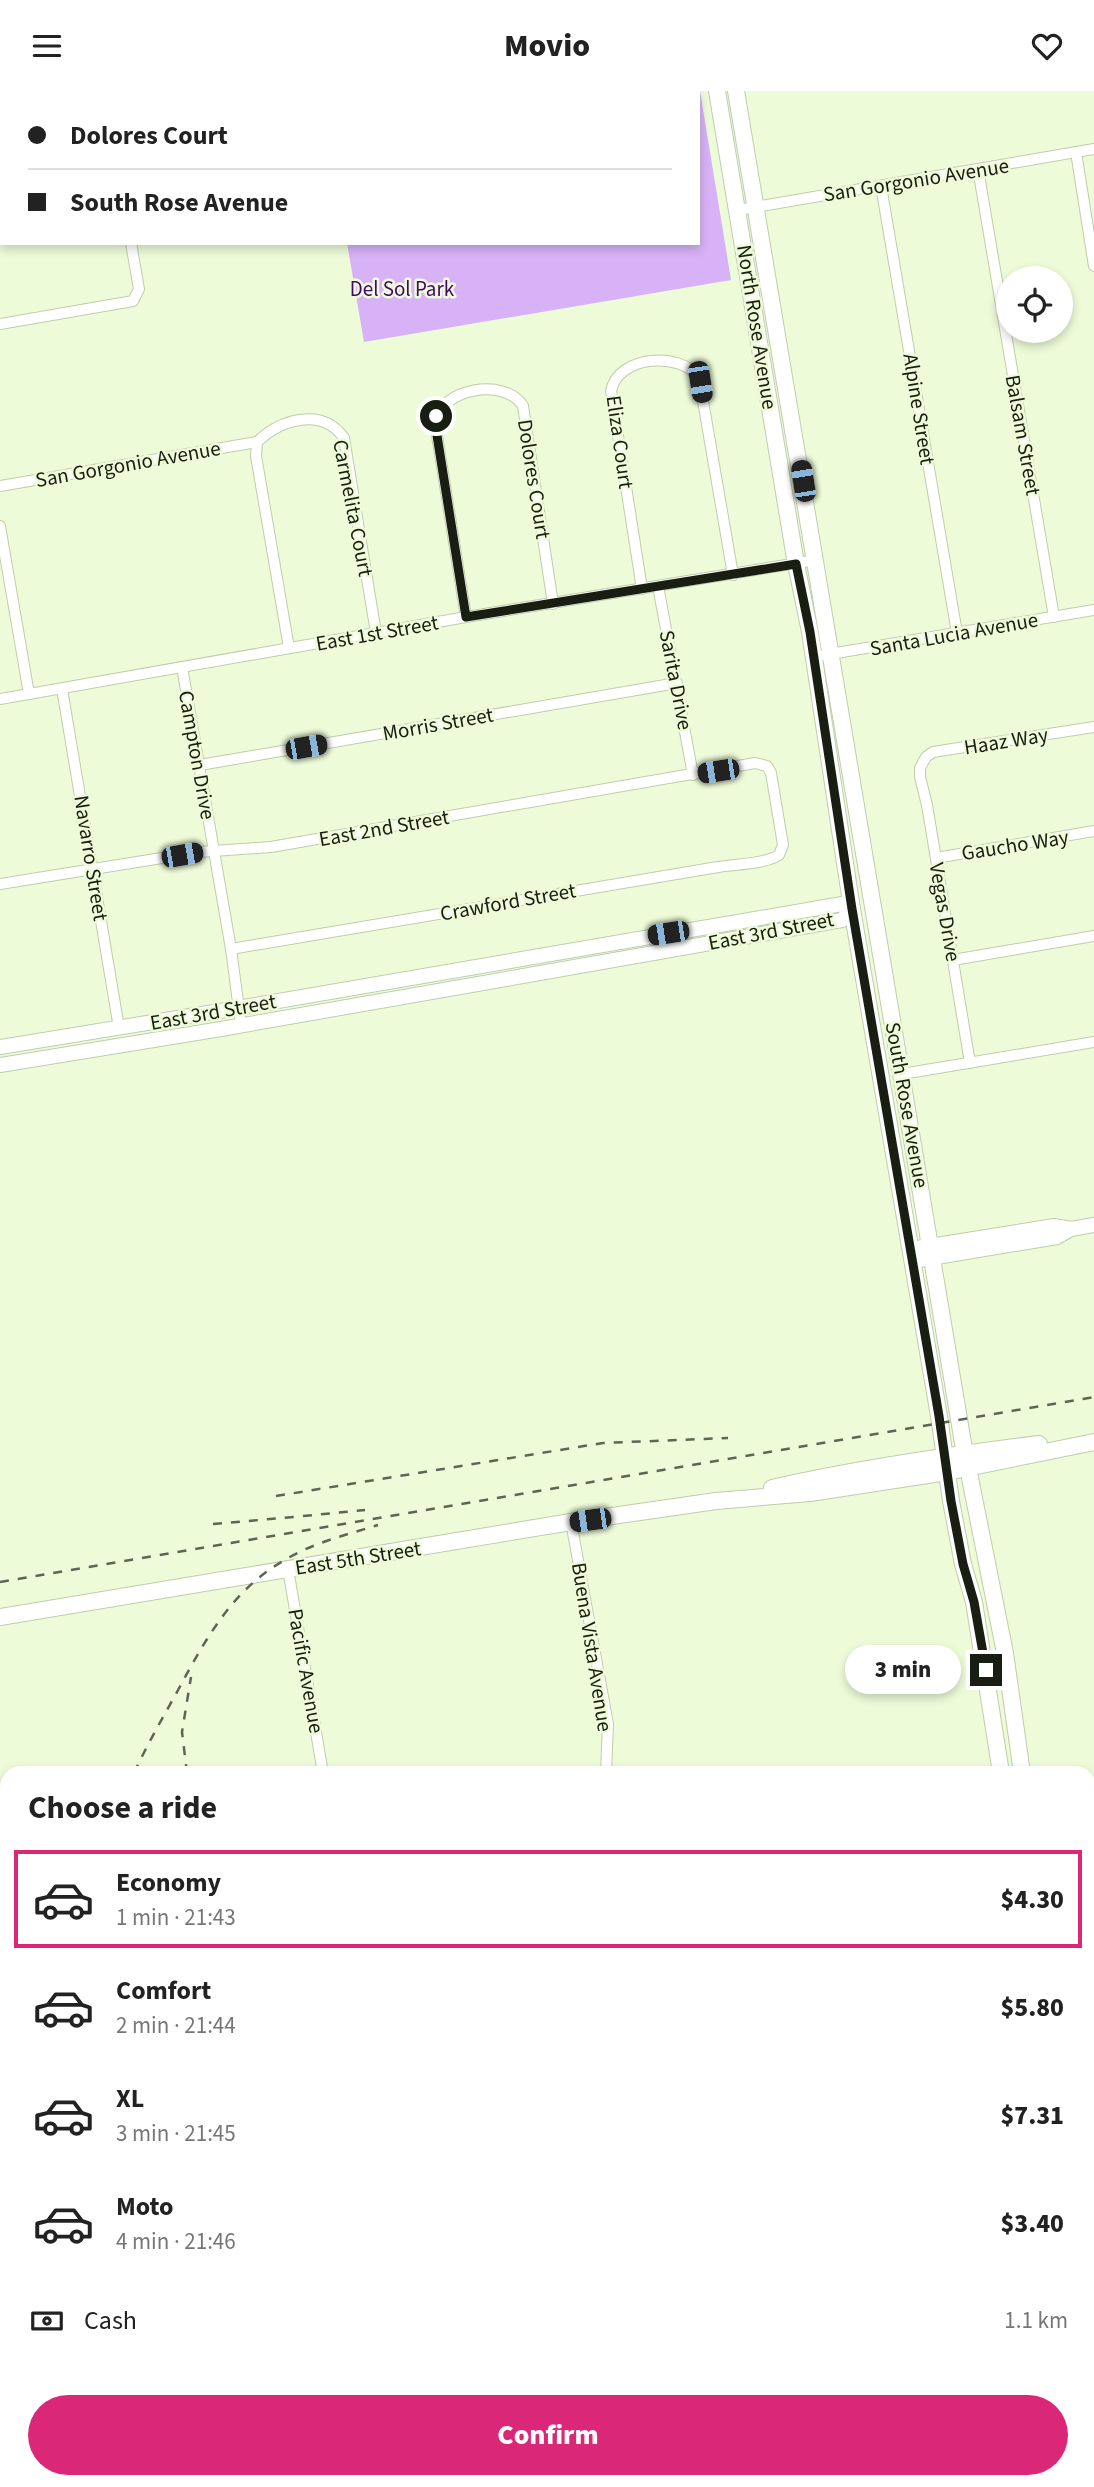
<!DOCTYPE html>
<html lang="en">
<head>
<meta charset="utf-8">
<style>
	body { margin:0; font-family:"Source Sans 3",sans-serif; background:#f6f6f6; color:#222; height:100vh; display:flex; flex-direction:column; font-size:26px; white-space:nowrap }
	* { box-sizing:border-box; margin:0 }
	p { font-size:23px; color:#767676 }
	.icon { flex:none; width:38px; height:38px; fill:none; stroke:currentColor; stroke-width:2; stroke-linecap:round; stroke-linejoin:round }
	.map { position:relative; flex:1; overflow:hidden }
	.details { position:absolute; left:0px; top:1675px; width:1096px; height:723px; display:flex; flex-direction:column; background:#fff; border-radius:21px 21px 0 0; box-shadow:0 4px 10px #0003 }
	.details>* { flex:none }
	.banner { position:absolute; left:0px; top:0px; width:700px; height:154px; box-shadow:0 4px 10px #0003; display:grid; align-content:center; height:154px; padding:0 28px; background:#fff }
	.tools { position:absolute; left:996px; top:175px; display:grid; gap:14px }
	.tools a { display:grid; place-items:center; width:77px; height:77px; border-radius:50%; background:#fff; box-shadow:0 4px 10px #0003; font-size:35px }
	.end { position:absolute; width:32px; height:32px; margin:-16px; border:9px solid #191e12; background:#fff; box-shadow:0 0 0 4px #fff }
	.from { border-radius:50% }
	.bubble { position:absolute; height:49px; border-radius:24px; background:#fff; box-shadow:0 4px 10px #0003; font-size:23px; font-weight:800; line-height:49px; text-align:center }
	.car { position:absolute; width:21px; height:42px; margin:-21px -10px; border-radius:9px; box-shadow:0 0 5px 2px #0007; background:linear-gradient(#222 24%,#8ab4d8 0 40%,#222 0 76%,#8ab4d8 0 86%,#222 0) }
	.banner b { display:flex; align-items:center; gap:24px; height:66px; font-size:26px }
	.banner b+b { border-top:2px solid #e0e0e0 }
	.banner i { width:18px; height:18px; background:#222 }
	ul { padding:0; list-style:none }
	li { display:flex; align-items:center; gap:21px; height:98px; margin:0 14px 10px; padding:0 14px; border:4px solid transparent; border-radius:0px }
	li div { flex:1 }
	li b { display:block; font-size:26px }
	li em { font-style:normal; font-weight:800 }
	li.active { border-color:#db2777 }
	li>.icon { width:63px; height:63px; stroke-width:1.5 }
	h2 { padding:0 28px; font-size:32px; line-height:84px }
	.pay { display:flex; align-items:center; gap:18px; height:77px; padding:0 28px; font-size:26px }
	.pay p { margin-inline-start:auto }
	.cta { display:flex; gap:14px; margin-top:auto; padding:14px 28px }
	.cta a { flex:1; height:80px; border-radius:42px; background:#db2777; color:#fff; font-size:28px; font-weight:800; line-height:80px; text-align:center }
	header { display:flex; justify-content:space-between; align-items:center; height:91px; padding:0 28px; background:#fff; font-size:32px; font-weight:800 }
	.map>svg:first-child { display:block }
	.green { fill:#d7b2f6 }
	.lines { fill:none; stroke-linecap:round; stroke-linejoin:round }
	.minor-casing { stroke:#bfcdac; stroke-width:12 }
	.tertiary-casing { stroke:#bfcdac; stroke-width:16 }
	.secondary-casing { stroke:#bfcdac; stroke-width:18 }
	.minor { stroke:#fff; stroke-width:10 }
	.tertiary { stroke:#fff; stroke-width:14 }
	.secondary { stroke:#fff; stroke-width:16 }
	.rail { stroke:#5e6653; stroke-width:2.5; stroke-dasharray:9 9; stroke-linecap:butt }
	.route { stroke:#191e12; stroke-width:9 }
	.labels { text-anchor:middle; stroke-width:5; stroke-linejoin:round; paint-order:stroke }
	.street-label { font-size:21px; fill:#191e12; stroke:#edfbd9 }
	.park-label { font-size:21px; fill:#48056b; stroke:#edfbd9 }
</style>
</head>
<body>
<header><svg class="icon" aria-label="menu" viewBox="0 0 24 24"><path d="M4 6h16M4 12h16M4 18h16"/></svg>Movio<svg class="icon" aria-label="heart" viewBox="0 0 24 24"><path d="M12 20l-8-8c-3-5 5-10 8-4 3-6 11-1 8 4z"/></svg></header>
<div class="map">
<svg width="1094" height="2396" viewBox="0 0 1094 2396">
	<rect width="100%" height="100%" fill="#edfbd9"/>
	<polygon class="green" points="293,0 700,0 731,189 364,251 347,152 698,152 698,2 293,2"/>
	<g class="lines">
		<defs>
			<g id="minor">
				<polyline points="150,0 150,2"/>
				<polyline points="1076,61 1094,175"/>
				<polyline points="978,78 1054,526"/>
				<polyline points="881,95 957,542"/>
				<polyline points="738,119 1094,58"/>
				<polyline points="0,141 2,141"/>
				<polyline points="0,233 133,210 139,198 131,152"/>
				<polyline points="0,395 257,351"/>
				<polyline points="0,435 29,603"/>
				<polyline points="658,495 693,684"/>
				<path d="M 642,498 L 611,300 C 618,264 681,260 699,287 L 733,484"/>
				<path d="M 466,526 L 435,332 C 440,297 505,286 523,315 L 553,513"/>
				<path d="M 289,557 L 256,365 L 257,351 C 281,328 322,316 344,347 L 376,542"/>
				<polyline points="824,564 1094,519"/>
				<polyline points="182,576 231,858 241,934"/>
				<polyline points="62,598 119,937"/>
				<polyline points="0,608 466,526 816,469"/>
				<polyline points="200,674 677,592"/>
				<polyline points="936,767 1094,740"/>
				<path d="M 0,793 L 199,761 L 271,756 L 755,672 L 767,675 L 771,682 L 783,754 L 779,764 C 765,773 736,773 718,776 L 231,858"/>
				<polyline points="953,869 1094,845"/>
				<polyline points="970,972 927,714 920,686 920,677 926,666 933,661 1094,636"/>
				<polyline points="902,983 1094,951"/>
				<polyline points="571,1431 608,1633 606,1682"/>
				<polyline points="288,1478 323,1682"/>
				<polyline points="0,2118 7,2117"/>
				<polyline points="1088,2237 1094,2236"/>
				<polyline points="444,2390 444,2396"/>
			</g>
			<g id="tertiary">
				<polyline points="0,956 220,920 842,813 852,818"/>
				<polyline points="0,974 221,938 842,829 852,818"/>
				<polyline points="911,1158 1054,1135 1071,1138"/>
				<polyline points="913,1170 1057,1146 1071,1138 1094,1134"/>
			</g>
			<g id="secondary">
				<polyline points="717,0 796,473 810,541 852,818 939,1325 951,1410 963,1473 974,1511 1001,1682"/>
				<polyline points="736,0 963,1352 1005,1562 1022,1682"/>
				<path d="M 772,1397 C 860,1377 950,1364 1039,1353"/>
				<polyline points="0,1526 571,1431 716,1410 810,1402 947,1381 1094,1351"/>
				<polyline points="1088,2148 1094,2182"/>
				<polyline points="1088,2254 1094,2285"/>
			</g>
		</defs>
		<use href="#minor" class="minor-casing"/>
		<use href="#tertiary" class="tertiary-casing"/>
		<use href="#secondary" class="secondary-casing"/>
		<use href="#minor" class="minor"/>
		<use href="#tertiary" class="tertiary"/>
		<use href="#secondary" class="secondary"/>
		<g class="rail">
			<polyline points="276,1405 603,1352 728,1347"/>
			<polyline points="303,1425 365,1419"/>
			<polyline points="213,1433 294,1426"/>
			<polyline points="0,1491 1094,1306"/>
			<path d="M 134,1682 C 147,1654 162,1628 177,1601 C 204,1551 231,1500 283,1470 C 312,1452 346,1444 378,1434"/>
			<polyline points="187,1682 182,1641 191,1586"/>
			<polyline points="194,2390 195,2396"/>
		</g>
	</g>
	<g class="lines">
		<polyline class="route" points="436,325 435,332 466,526 796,473 810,541 852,818 939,1325 951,1410 963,1473 974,1511 986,1579"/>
	</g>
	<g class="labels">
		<g class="street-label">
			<text transform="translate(916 89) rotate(-9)" y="7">San Gorgonio Avenue</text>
			<text transform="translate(757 236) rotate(81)" y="7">North Rose Avenue</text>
			<text transform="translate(919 318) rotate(81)" y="7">Alpine Street</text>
			<text transform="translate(1023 344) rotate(80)" y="7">Balsam Street</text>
			<text transform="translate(620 351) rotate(82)" y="7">Eliza Court</text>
			<text transform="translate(128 373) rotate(-10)" y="7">San Gorgonio Avenue</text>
			<text transform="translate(534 388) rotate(81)" y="7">Dolores Court</text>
			<text transform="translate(353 417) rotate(79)" y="7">Carmelita Court</text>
			<text transform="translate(377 542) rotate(-10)" y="7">East 1st Street</text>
			<text transform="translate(954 543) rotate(-10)" y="7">Santa Lucia Avenue</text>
			<text transform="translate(676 589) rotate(79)" y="7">Sarita Drive</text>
			<text transform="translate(438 633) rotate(-10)" y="7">Morris Street</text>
			<text transform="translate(1006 650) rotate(-9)" y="7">Haaz Way</text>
			<text transform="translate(197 664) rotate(80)" y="7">Campton Drive</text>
			<text transform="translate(384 737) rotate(-10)" y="7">East 2nd Street</text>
			<text transform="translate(1015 754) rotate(-9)" y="7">Gaucho Way</text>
			<text transform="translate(91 767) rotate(81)" y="7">Navarro Street</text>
			<text transform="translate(508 811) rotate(-10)" y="7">Crawford Street</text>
			<text transform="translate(945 821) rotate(80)" y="7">Vegas Drive</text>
			<text transform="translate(771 840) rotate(-11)" y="7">East 3rd Street</text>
			<text transform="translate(213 921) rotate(-10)" y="7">East 3rd Street</text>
			<text transform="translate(907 1014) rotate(80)" y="7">South Rose Avenue</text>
			<text transform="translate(358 1467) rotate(-9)" y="7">East 5th Street</text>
			<text transform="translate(592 1556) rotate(81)" y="7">Buena Vista Avenue</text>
			<text transform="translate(306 1580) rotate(80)" y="7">Pacific Avenue</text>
		</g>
		<g class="park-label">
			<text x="402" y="205">Del Sol Park</text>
		</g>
	</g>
</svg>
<div class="tools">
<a><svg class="icon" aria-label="locate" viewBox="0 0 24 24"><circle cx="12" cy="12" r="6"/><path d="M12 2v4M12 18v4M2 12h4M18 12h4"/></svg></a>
</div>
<i class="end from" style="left:436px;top:325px"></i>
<i class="end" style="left:986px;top:1579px"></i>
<div class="bubble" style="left:845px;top:1554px;width:116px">3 min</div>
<i class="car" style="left:700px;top:291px;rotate:171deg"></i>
<i class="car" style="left:803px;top:390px;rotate:351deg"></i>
<i class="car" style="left:306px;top:656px;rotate:80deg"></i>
<i class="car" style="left:718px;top:680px;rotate:261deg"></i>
<i class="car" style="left:182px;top:764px;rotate:80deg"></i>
<i class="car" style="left:668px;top:842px;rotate:261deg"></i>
<i class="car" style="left:590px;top:1429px;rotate:262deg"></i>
<div class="banner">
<b><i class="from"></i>Dolores Court</b>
<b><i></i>South Rose Avenue</b>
</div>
<section class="details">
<h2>Choose a ride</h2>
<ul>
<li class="active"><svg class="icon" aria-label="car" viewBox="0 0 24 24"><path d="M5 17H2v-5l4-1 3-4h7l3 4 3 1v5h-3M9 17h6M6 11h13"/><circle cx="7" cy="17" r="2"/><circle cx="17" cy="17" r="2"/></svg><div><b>Economy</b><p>1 min · 21:43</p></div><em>$4.30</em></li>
<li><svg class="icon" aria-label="car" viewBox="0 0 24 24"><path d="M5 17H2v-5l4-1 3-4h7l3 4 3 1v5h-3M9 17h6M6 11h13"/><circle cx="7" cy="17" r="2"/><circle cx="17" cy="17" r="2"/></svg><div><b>Comfort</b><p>2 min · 21:44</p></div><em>$5.80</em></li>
<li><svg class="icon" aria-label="car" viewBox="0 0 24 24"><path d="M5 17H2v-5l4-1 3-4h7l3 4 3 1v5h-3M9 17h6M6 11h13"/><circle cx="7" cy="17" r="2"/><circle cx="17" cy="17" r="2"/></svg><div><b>XL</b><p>3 min · 21:45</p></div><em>$7.31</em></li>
<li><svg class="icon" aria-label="car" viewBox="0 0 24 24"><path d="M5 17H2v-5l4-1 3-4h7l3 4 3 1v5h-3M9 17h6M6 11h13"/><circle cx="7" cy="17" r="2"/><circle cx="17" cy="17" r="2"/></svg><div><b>Moto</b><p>4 min · 21:46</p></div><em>$3.40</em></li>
</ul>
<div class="pay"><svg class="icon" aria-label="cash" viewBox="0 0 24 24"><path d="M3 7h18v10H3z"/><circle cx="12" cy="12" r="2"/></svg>Cash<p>1.1 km</p></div>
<div class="cta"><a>Confirm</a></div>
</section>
</div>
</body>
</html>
